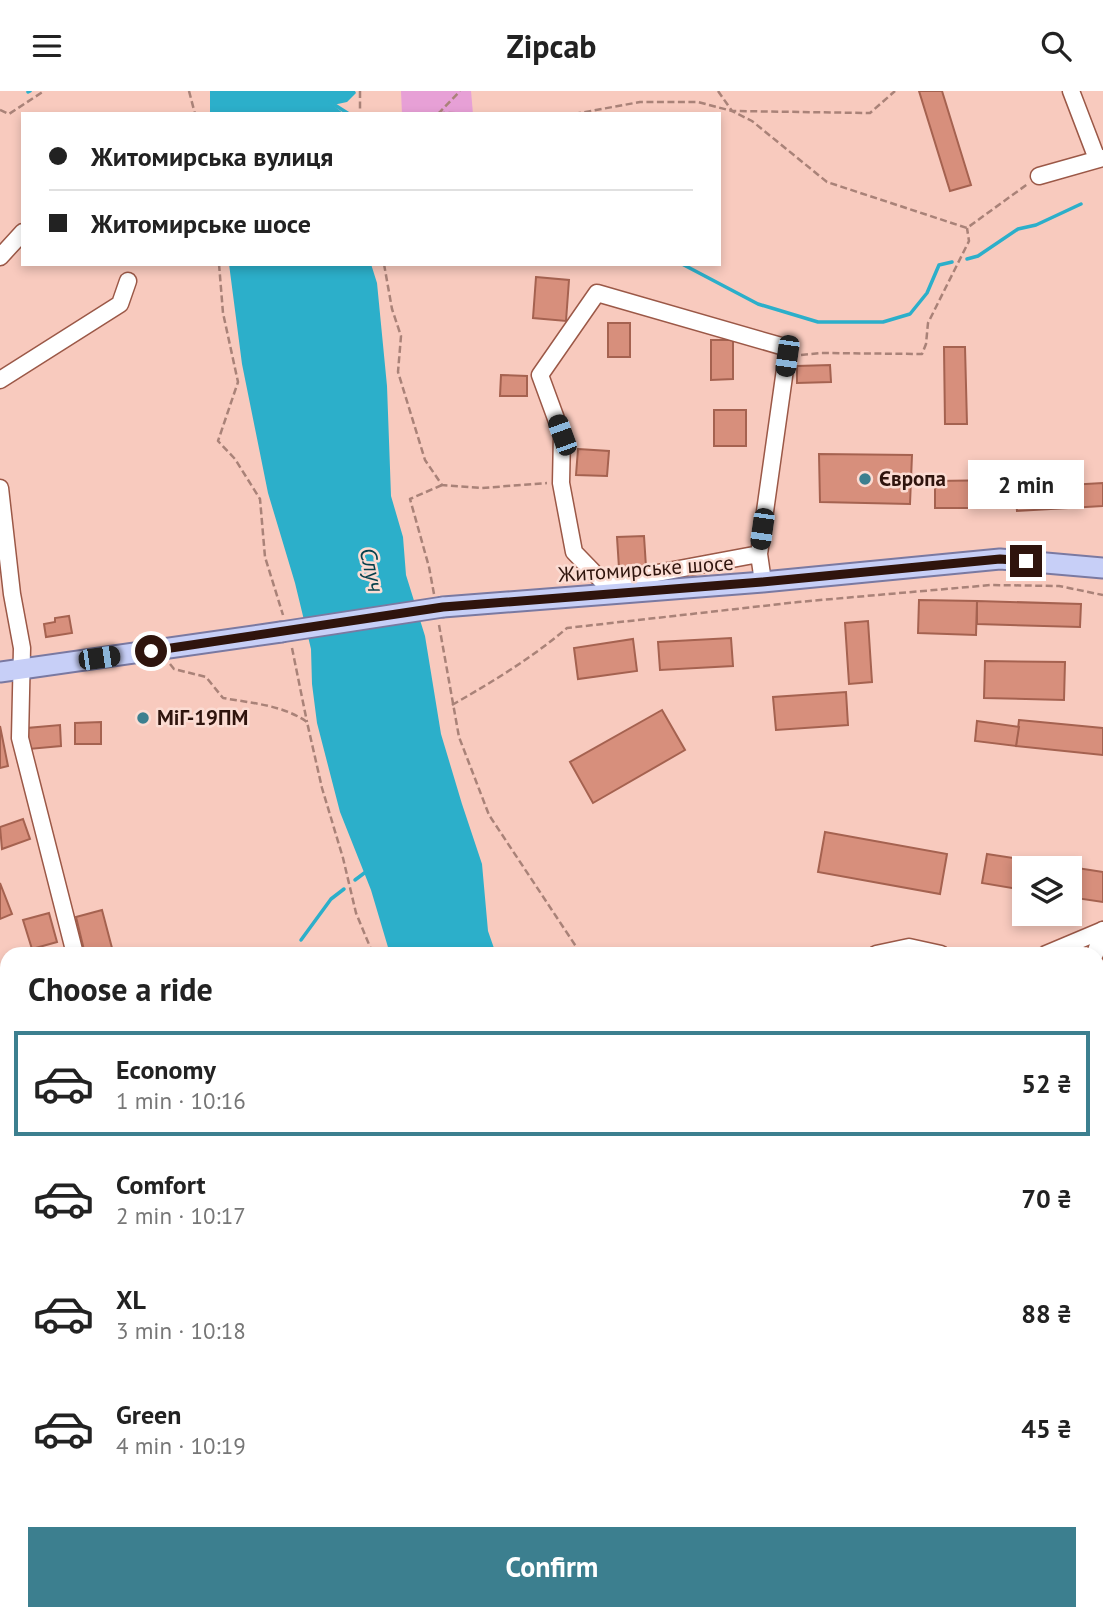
<!DOCTYPE html>
<html lang="en">
<head>
<meta charset="utf-8">
<style>
	body { margin:0; font-family:"PT Sans",sans-serif; background:#f6f6f6; color:#222; height:100vh; display:flex; flex-direction:column; font-size:26px; white-space:nowrap }
	* { box-sizing:border-box; margin:0 }
	p { font-size:23px; color:#767676 }
	.icon { flex:none; width:38px; height:38px; fill:none; stroke:currentColor; stroke-width:2; stroke-linecap:round; stroke-linejoin:round }
	.map { position:relative; flex:1; overflow:hidden }
	.panel { position:absolute; left:0px; top:856px; width:1104px; height:674px; display:flex; flex-direction:column; background:#fff; border-radius:21px 21px 0 0; box-shadow:0 4px 10px #0003 }
	.panel>* { flex:none }
	.hud { position:absolute; left:21px; top:21px; width:700px; height:154px; border-radius:0px; box-shadow:0 4px 10px #0003; display:grid; align-content:center; height:154px; padding:0 28px; background:#fff }
	.controls { position:absolute; left:1012px; top:765px; display:grid; gap:14px }
	.controls a { display:grid; place-items:center; width:70px; height:70px; border-radius:0px; background:#fff; box-shadow:0 4px 10px #0003; font-size:35px }
	.end { position:absolute; width:32px; height:32px; margin:-16px; border:9px solid #2f140d; background:#fff; box-shadow:0 0 0 4px #fff }
	.from { border-radius:50% }
	.bubble { position:absolute; height:49px; border-radius:0px; background:#fff; box-shadow:0 4px 10px #0003; font-size:23px; font-weight:800; line-height:49px; text-align:center }
	.car { position:absolute; width:21px; height:42px; margin:-21px -10px; border-radius:9px; box-shadow:0 0 5px 2px #0007; background:linear-gradient(#222 24%,#8ab4d8 0 40%,#222 0 76%,#8ab4d8 0 86%,#222 0) }
	.hud b { display:flex; align-items:center; gap:24px; height:66px; font-size:26px }
	.hud b+b { border-top:2px solid #e0e0e0 }
	.hud i { width:18px; height:18px; background:#222 }
	ul { padding:0; list-style:none }
	li { display:flex; align-items:center; gap:21px; height:105px; margin:0 14px 10px; padding:0 14px; border:4px solid transparent; border-radius:0px }
	li div { flex:1 }
	li b { display:block; font-size:26px }
	li em { font-style:normal; font-weight:800 }
	li.current { border-color:#3c7f8f }
	li>.icon { width:63px; height:63px; stroke-width:1.5 }
	h2 { padding:0 28px; font-size:32px; line-height:84px }
	.primary-button { display:flex; gap:14px; margin-top:auto; padding:14px 28px }
	.primary-button a { flex:1; height:80px; border-radius:0px; background:#3c7f8f; color:#fff; font-size:28px; font-weight:800; line-height:80px; text-align:center }
	header { display:flex; justify-content:space-between; align-items:center; height:91px; padding:0 28px; background:#fff; font-size:32px; font-weight:800 }
	.map>svg:first-child { display:block }
	.green { fill:#e7a0d6 }
	.water { fill:#2cafca }
	.lines { fill:none; stroke-linecap:round; stroke-linejoin:round }
	.stream { stroke:#2cafca; stroke-width:3.5 }
	.building { fill:#d78f7c; stroke:#a56250; stroke-width:2 }
	.minor-casing { stroke:#9b5847; stroke-width:19 }
	.major-casing { stroke:#7a79a1; stroke-width:23 }
	.path { stroke:#a98278; stroke-width:2.5; stroke-dasharray:7 3.5; stroke-linecap:butt }
	.minor { stroke:#fff; stroke-width:16 }
	.major { stroke:#c7cff7; stroke-width:19 }
	.major-bridge-casing { stroke:#7a79a1; stroke-width:23; stroke-linecap:butt }
	.major-bridge { stroke:#c7cff7; stroke-width:19 }
	.route { stroke:#2f140d; stroke-width:9 }
	.poi-dot { fill:#3c7f8f; stroke:#fbdcd3; stroke-width:2.5 }
	.labels { text-anchor:middle; stroke-width:5; stroke-linejoin:round; paint-order:stroke }
	.poi-label { font-size:21px; font-weight:bold; fill:#2f140d; stroke:#fbdcd3; text-anchor:start }
	.street-label { font-size:21px; fill:#2f140d; stroke:#fbdcd3 }
	.water-label { font-size:23px; font-style:italic; fill:#053f4b; stroke:#fbdcd3 }
</style>
</head>
<body>
<header><svg class="icon" aria-label="menu" viewBox="0 0 24 24"><path d="M4 6h16M4 12h16M4 18h16"/></svg>Zipcab<svg class="icon" aria-label="search" viewBox="0 0 24 24"><circle cx="10" cy="10" r="6"/><path d="M15 15l6 6"/></svg></header>
<div class="map">
<svg width="1103" height="1529" viewBox="0 0 1103 1529">
	<rect width="100%" height="100%" fill="#f8cabe"/>
	<g class="green">
		<polygon points="401,0 471,0 473,23 402,23"/>
		<polygon points="573,1523 906,1523 905,1529 573,1529"/>
	</g>
	<g class="water">
		<polygon points="210,0 355,0 356,2 347,11 333,14 344,23 210,23"/>
		<polygon points="229,173 371,173 377,192 387,295 391,405 403,446 406,484 425,545 441,643 462,713 482,773 488,840 496,863 390,863 371,799 340,721 317,632 312,593 311,558 295,492 268,402 242,273"/>
		<polygon points="474,1523 573,1523 573,1529 476,1529"/>
	</g>
	<g class="lines">
		<g class="stream">
			<polyline points="28,1 30,0"/>
			<polyline points="330,11 349,23"/>
			<polyline points="967,168 978,165 1018,138 1036,134 1081,113"/>
			<polyline points="682,173 758,213 818,231 883,231 910,223 927,202 939,174 952,171"/>
			<polyline points="355,789 367,780"/>
			<polyline points="301,849 331,808 344,798"/>
		</g>
	</g>
	<g class="building">
		<polygon points="919,0 942,0 971,94 950,100"/>
		<polygon points="536,186 569,189 566,230 533,227"/>
		<rect x="608" y="232" width="22" height="34"/>
		<polygon points="711,249 733,249 733,288 711,289"/>
		<polygon points="944,256 965,256 967,333 945,333"/>
		<polygon points="830,274 831,291 797,292 797,275"/>
		<polygon points="501,284 527,285 527,305 500,305"/>
		<rect x="714" y="319" width="32" height="36"/>
		<polygon points="578,358 609,360 607,385 576,384"/>
		<polygon points="819,363 912,364 910,413 820,411"/>
		<polygon points="1004,389 1005,417 935,417 935,390"/>
		<polygon points="1103,392 1103,415 1017,420 1015,397"/>
		<polygon points="644,445 646,476 619,477 617,446"/>
		<polygon points="919,509 977,510 976,544 918,542"/>
		<polygon points="977,510 1081,513 1080,536 977,533"/>
		<polygon points="69,525 72,542 46,546 44,533 55,531 55,527"/>
		<polygon points="868,530 872,591 849,593 845,532"/>
		<polygon points="731,547 733,575 660,579 658,551"/>
		<polygon points="633,548 637,580 578,588 574,557"/>
		<polygon points="985,570 1065,571 1064,609 984,607"/>
		<polygon points="846,601 848,634 776,639 773,606"/>
		<polygon points="662,619 685,659 593,712 570,671"/>
		<polygon points="1019,629 1103,637 1103,664 1016,655"/>
		<polygon points="977,630 1019,636 1016,655 975,650"/>
		<polygon points="101,631 101,653 75,653 75,632"/>
		<polygon points="60,634 61,655 29,658 27,637"/>
		<polygon points="0,635 8,675 0,677"/>
		<polygon points="23,728 30,748 2,758 0,736"/>
		<polygon points="825,741 947,763 940,803 818,781"/>
		<polygon points="987,763 1103,781 1103,811 1069,806 1069,777 1024,777 1024,799 982,792"/>
		<polygon points="0,792 12,823 0,828"/>
		<polygon points="102,819 112,857 85,863 76,826"/>
		<polygon points="49,822 57,851 32,858 23,829"/>
		<polygon points="7,1501 7,1522 22,1522 23,1527 1,1529 0,1503"/>
		<polygon points="64,1522 97,1523 97,1529 64,1529"/>
		<polygon points="946,1522 1007,1522 1037,1529 944,1529"/>
	</g>
	<g class="lines">
		<defs>
			<g id="minor">
				<polyline points="1071,0 1097,68"/>
				<polyline points="1039,85 1103,67"/>
				<polyline points="0,166 23,141"/>
				<polyline points="0,289 120,213 128,190"/>
				<polyline points="0,397 12,503 22,557 20,647 75,863"/>
				<polyline points="759,463 604,492 574,461 561,392 562,344 540,284 597,202 788,257 759,463 763,491"/>
				<polyline points="876,863 909,856 941,863"/>
				<polyline points="1046,863 1103,839"/>
				<polyline points="1095,863 1103,839"/>
				<polyline points="0,1267 7,1265"/>
				<polyline points="1097,1314 1103,1290"/>
				<polyline points="0,1385 7,1410"/>
				<polyline points="1097,1426 1103,1428"/>
				<polyline points="0,1473 7,1471"/>
				<polyline points="39,1522 41,1529"/>
				<polyline points="1029,1522 1061,1529"/>
				<polyline points="905,1529 906,1522"/>
			</g>
			<g id="major">
				<polyline points="443,516 763,491 1000,468 1103,477"/>
				<polyline points="0,581 281,541"/>
			</g>
		</defs>
		<use href="#minor" class="minor-casing"/>
		<use href="#major" class="major-casing"/>
		<g class="path">
			<polyline points="189,0 195,23"/>
			<polyline points="360,0 360,23"/>
			<polyline points="718,0 732,20 752,30 827,91 967,137 1029,92"/>
			<polyline points="0,19 9,23 44,0"/>
			<polyline points="438,22 540,23"/>
			<polyline points="438,23 460,0"/>
			<polyline points="574,23 640,11 698,11 732,20 870,22 895,0"/>
			<polyline points="219,173 223,222 238,291 218,350 235,368 260,408 265,466 283,524"/>
			<polyline points="384,173 392,218 401,245 398,281 425,369 442,394 482,397 547,392"/>
			<polyline points="801,264 821,262 922,263 926,253 928,232 969,150 967,137"/>
			<polyline points="434,503 429,476 410,408 442,394"/>
			<polyline points="439,534 459,646 489,724 581,863"/>
			<polyline points="292,557 307,631"/>
			<path d="M 170,573 L 174,578 L 206,586 L 223,607 C 251,612 283,614 307,631 L 322,697 L 343,767 L 356,822 L 373,863"/>
			<path d="M 452,614 C 492,591 532,567 567,537 L 798,511 L 991,494 L 1059,495 L 1103,504"/>
			<polyline points="623,1522 624,1529"/>
			<polyline points="632,1529 634,1522"/>
		</g>
		<use href="#minor" class="minor"/>
		<use href="#major" class="major"/>
		<defs>
			<polyline id="major-bridge" points="281,541 443,516"/>
		</defs>
		<use href="#major-bridge" class="major-bridge-casing"/>
		<use href="#major-bridge" class="major-bridge"/>
	</g>
	<g class="lines">
		<polyline class="route" points="151,560 443,516 762,491 1000,468 1026,470"/>
	</g>
	<g class="poi-dot">
		<circle cx="865" cy="388" r="7"/>
		<circle cx="143" cy="627" r="7"/>
	</g>
	<g class="labels">
		<g class="poi-label">
			<text x="879" y="395">Європа</text>
			<text x="157" y="634">МіГ-19ПМ</text>
		</g>
		<g class="street-label">
			<text transform="translate(646 478) rotate(-4)" y="7">Житомирське шосе</text>
		</g>
		<g class="water-label">
			<text transform="translate(372 479) rotate(78)" y="8">Случ</text>
		</g>
	</g>
</svg>
<div class="controls">
<a><svg class="icon" aria-label="layers" viewBox="0 0 24 24"><path d="M12 4l9 5-9 5-9-5zM3 14l9 5 9-5"/></svg></a>
</div>
<i class="end from" style="left:151px;top:560px"></i>
<i class="end" style="left:1026px;top:470px"></i>
<div class="bubble" style="left:968px;top:369px;width:116px">2 min</div>
<i class="car" style="left:787px;top:265px;rotate:188deg"></i>
<i class="car" style="left:562px;top:344px;rotate:340deg"></i>
<i class="car" style="left:762px;top:438px;rotate:188deg"></i>
<i class="car" style="left:99px;top:567px;rotate:82deg"></i>
<div class="hud">
<b><i class="from"></i>Житомирська вулиця</b>
<b><i></i>Житомирське шосе</b>
</div>
<section class="panel">
<h2>Choose a ride</h2>
<ul>
<li class="current"><svg class="icon" aria-label="car" viewBox="0 0 24 24"><path d="M5 17H2v-5l4-1 3-4h7l3 4 3 1v5h-3M9 17h6M6 11h13"/><circle cx="7" cy="17" r="2"/><circle cx="17" cy="17" r="2"/></svg><div><b>Economy</b><p>1 min · 10:16</p></div><em>52 ₴</em></li>
<li><svg class="icon" aria-label="car" viewBox="0 0 24 24"><path d="M5 17H2v-5l4-1 3-4h7l3 4 3 1v5h-3M9 17h6M6 11h13"/><circle cx="7" cy="17" r="2"/><circle cx="17" cy="17" r="2"/></svg><div><b>Comfort</b><p>2 min · 10:17</p></div><em>70 ₴</em></li>
<li><svg class="icon" aria-label="car" viewBox="0 0 24 24"><path d="M5 17H2v-5l4-1 3-4h7l3 4 3 1v5h-3M9 17h6M6 11h13"/><circle cx="7" cy="17" r="2"/><circle cx="17" cy="17" r="2"/></svg><div><b>XL</b><p>3 min · 10:18</p></div><em>88 ₴</em></li>
<li><svg class="icon" aria-label="car" viewBox="0 0 24 24"><path d="M5 17H2v-5l4-1 3-4h7l3 4 3 1v5h-3M9 17h6M6 11h13"/><circle cx="7" cy="17" r="2"/><circle cx="17" cy="17" r="2"/></svg><div><b>Green</b><p>4 min · 10:19</p></div><em>45 ₴</em></li>
</ul>
<div class="primary-button"><a>Confirm</a></div>
</section>
</div>
</body>
</html>
